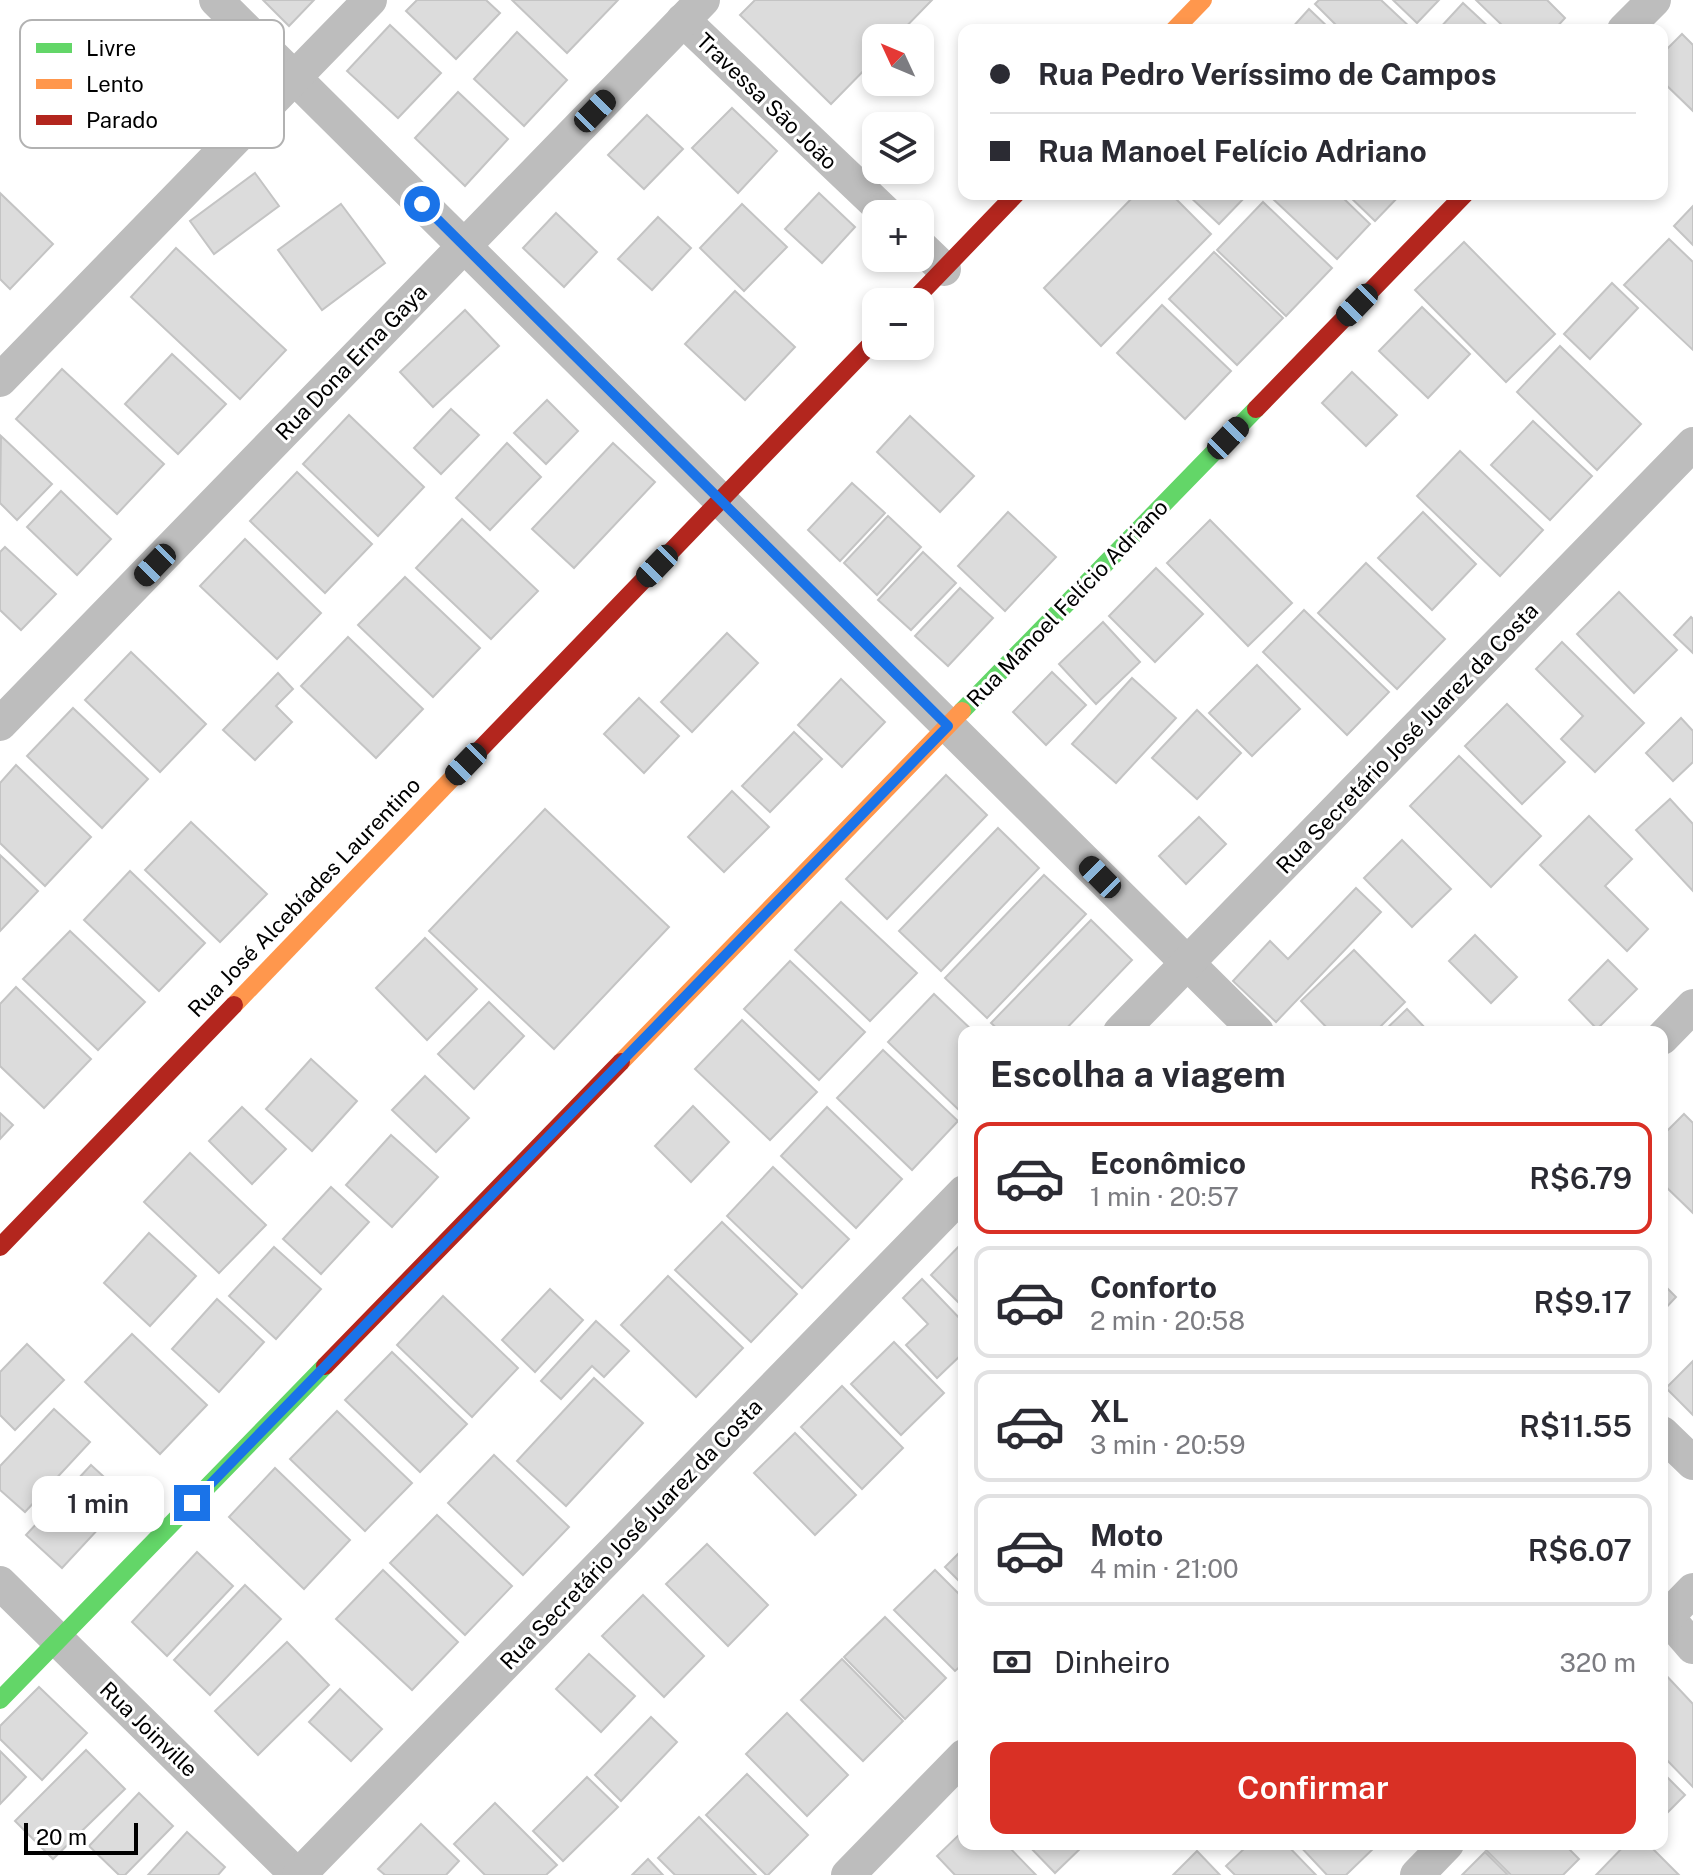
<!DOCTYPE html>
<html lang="pt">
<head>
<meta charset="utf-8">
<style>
	body { margin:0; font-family:"Public Sans",sans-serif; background:#f2f2f3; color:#2b2b33; height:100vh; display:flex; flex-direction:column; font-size:30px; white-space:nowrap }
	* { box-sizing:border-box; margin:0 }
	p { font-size:26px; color:#7c7c81 }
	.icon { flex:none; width:44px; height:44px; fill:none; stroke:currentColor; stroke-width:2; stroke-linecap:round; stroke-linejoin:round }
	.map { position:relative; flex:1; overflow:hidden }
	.drawer { position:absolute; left:958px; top:1026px; width:710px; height:824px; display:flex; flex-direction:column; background:#fff; border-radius:16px; box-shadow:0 4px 12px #0003 }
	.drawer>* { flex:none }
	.top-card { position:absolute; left:958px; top:24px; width:710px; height:176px; border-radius:16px; box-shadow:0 4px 12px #0003; display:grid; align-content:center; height:176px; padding:0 32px; background:#fff }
	.needle { width:52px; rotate:314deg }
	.controls { position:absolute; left:862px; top:24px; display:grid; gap:16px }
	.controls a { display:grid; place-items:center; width:72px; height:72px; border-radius:16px; background:#fff; box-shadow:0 4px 12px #0003; font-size:40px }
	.scale { position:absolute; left:24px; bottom:20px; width:114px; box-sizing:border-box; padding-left:8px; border:4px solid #000; border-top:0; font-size:22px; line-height:28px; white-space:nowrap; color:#000; -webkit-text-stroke:6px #fff; paint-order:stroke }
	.end { position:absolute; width:36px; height:36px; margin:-18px; border:10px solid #1a73e8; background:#fff; box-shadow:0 0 0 4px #fff }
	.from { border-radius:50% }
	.bubble { position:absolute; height:56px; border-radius:16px; background:#fff; box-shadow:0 4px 12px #0003; font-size:26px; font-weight:600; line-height:56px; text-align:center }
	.car { position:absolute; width:24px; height:48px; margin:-24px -12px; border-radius:10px; box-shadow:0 0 6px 2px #0007; background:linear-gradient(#222 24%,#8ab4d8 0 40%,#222 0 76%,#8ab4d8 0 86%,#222 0) }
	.top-card b { display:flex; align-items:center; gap:28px; height:76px; font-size:30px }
	.top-card b+b { border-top:2px solid #e1e1e2 }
	.top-card i { width:20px; height:20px; background:#2b2b33 }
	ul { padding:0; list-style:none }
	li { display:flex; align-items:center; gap:24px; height:112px; margin:0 16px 12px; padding:0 16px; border:4px solid #e1e1e2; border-radius:16px }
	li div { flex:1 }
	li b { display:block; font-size:30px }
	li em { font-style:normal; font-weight:600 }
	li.selected { border-color:#d93025 }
	li>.icon { width:72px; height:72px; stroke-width:1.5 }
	h2 { padding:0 32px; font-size:36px; line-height:96px }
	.pay { display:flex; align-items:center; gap:20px; height:88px; padding:0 32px; font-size:30px }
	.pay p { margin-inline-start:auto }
	.button { display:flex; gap:16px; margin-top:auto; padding:16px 32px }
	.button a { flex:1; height:92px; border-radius:16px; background:#d93025; color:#fff; font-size:32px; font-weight:600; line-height:92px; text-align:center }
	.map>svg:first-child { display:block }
	.building { fill:#dcdcdc; stroke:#c4c4c4; stroke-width:2 }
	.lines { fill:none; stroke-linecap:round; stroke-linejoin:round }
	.street { stroke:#bdbdbd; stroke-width:34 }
	.fast { stroke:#63d668; stroke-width:18 }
	.slow { stroke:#ff974d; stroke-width:18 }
	.jam { stroke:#b3261e; stroke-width:18 }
	.route { stroke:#1a73e8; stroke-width:10 }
	.labels { text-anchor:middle; stroke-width:6; stroke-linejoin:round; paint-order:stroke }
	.street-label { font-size:22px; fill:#000; stroke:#fff }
	.key { fill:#fff; stroke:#b2b2b2; stroke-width:2 }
	.key-label { font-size:22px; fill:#000 }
</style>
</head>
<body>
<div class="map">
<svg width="1693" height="1875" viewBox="0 0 1693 1875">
	<rect width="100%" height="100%" fill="#fff"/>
	<g class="building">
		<polygon points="263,0 314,0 289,26"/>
		<polygon points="417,0 486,0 500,13 456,59 406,11"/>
		<polygon points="512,0 618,0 567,53"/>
		<polygon points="755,0 932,0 895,38 876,38 876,58 831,104 740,15"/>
		<polygon points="1319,0 1381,0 1412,29 1341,30 1315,4"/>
		<polygon points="1393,0 1439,0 1417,23"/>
		<polygon points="1476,0 1547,0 1565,18 1554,30 1507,30"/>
		<polygon points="1463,3 1492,30 1438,30"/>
		<polygon points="1309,9 1331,30 1290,30"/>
		<polygon points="390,25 441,73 398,118 347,71"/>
		<polygon points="517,32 567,80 524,126 474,79"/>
		<polygon points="1682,34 1693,45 1693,111 1662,81 1662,54"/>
		<polygon points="458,92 508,139 465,186 415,138"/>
		<polygon points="732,108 777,151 738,193 692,148"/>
		<polygon points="647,115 683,149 644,189 608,155"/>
		<polygon points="255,173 279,206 214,254 190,221"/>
		<polygon points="0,193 53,244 10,289 0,279"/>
		<polygon points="819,193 855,227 822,263 785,229"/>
		<polygon points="1136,194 1171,194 1211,234 1101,346 1044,288"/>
		<polygon points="1187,194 1248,194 1219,224"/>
		<polygon points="1278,194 1339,194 1370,224 1337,259 1273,199"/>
		<polygon points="1347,194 1401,194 1375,221"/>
		<polygon points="1263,202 1332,268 1286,316 1217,250"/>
		<polygon points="341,204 385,263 322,310 278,250"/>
		<polygon points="742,204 787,247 744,291 700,248"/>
		<polygon points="1693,206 1693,245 1674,226"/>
		<polygon points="556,213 597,252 564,287 523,248"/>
		<polygon points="658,217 691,248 652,290 618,259"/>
		<polygon points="1669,239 1693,262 1693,350 1624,285"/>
		<polygon points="1464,242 1555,334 1506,382 1415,290"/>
		<polygon points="176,248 286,350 240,399 131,297"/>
		<polygon points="1214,252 1283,318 1237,365 1169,299"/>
		<polygon points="1612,283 1638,308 1590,359 1564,334"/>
		<polygon points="735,291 795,347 745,400 685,344"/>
		<polygon points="1162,305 1231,371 1185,419 1117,353"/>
		<polygon points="1422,307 1470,354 1428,398 1379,351"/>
		<polygon points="465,310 499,346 433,407 400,372"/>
		<polygon points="1560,346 1641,424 1597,470 1517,392"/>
		<polygon points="172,354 226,404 178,454 125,404"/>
		<polygon points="62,369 164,464 117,514 16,419"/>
		<polygon points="1352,372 1397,415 1366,446 1322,403"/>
		<polygon points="547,400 578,431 546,464 514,433"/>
		<polygon points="451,409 479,435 441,474 414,448"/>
		<polygon points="349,415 424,487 378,536 303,464"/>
		<polygon points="910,416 974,476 940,512 877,452"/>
		<polygon points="1533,421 1592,476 1550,520 1491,465"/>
		<polygon points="1,436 52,484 17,520 0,503"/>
		<polygon points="507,443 541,477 490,530 456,498"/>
		<polygon points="613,443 655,482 574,568 532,529"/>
		<polygon points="1460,451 1543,530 1500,576 1417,496"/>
		<polygon points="297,472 372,544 325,593 250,521"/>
		<polygon points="852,483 885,513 840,561 808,530"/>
		<polygon points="61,491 111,539 77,575 27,527"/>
		<polygon points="1008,512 1056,557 1005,611 958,566"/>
		<polygon points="1423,512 1476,564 1432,610 1378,558"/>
		<polygon points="888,516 921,547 877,595 844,563"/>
		<polygon points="462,519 538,591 491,639 416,568"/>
		<polygon points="1210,520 1292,603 1248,646 1167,563"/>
		<polygon points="245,539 321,613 277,659 200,586"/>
		<polygon points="5,547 56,594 21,630 0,610 0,552"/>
		<polygon points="923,552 956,583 911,630 878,600"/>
		<polygon points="1366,563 1445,639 1397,689 1318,613"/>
		<polygon points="1156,568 1203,614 1155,662 1109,616"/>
		<polygon points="405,577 480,648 433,697 358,625"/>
		<polygon points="960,588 993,618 948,666 915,636"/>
		<polygon points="1619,592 1677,650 1634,693 1577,634"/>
		<polygon points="1304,610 1389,692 1347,735 1263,652"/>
		<polygon points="1691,617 1693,619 1693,653 1674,635"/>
		<polygon points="1103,622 1140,662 1096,704 1059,664"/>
		<polygon points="727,633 758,663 692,732 661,702"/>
		<polygon points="348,637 423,709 376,758 301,686"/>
		<polygon points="1562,642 1644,723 1595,772 1561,739 1583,716 1536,669"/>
		<polygon points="131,652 206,724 160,772 85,700"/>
		<polygon points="1257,665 1300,709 1252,756 1209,713"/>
		<polygon points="1052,672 1086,705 1046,745 1013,712"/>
		<polygon points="278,673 293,689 276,706 292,722 255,760 223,730"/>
		<polygon points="1132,678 1176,718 1116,783 1072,744"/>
		<polygon points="841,679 885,722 842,767 798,725"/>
		<polygon points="639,698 679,736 644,773 604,734"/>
		<polygon points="1507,704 1565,762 1522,804 1465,746"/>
		<polygon points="73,708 148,779 102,828 27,756"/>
		<polygon points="1197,710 1241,753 1197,799 1152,758"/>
		<polygon points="1681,718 1693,731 1693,762 1673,781 1646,753"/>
		<polygon points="794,732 822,759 770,812 742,786"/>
		<polygon points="1459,756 1541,836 1491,887 1410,806"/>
		<polygon points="16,765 91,837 45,886 0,843 0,783"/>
		<polygon points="946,775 987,815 887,919 846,879"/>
		<polygon points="732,791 769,827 724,872 688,837"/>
		<polygon points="1670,799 1693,824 1693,891 1636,830"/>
		<polygon points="545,809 669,927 554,1049 429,931"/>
		<polygon points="1589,816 1632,859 1605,886 1648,929 1627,951 1540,865"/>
		<polygon points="1199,817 1226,844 1186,884 1159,856"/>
		<polygon points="191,822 267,894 220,942 145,870"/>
		<polygon points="998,828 1039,868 941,971 899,931"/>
		<polygon points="1402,840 1451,889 1412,927 1364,878"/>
		<polygon points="0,855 38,891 0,931"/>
		<polygon points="130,871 205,943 159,991 84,920"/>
		<polygon points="1044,875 1086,914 987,1018 945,978"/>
		<polygon points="1356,888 1381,912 1276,1022 1233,981 1270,941 1288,959"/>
		<polygon points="841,902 917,973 870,1021 795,950"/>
		<polygon points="1091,920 1132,960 1063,1032 1001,1032 991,1023"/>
		<polygon points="70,931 145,1002 98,1050 23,979"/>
		<polygon points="1475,935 1517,977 1491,1003 1449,961"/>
		<polygon points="425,938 477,989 427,1040 376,988"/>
		<polygon points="1354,950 1405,1002 1375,1032 1331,1032 1301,1001"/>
		<polygon points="1608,960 1637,989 1597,1029 1569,1000"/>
		<polygon points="790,961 865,1032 819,1080 744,1009"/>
		<polygon points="16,987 91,1059 44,1108 0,1066 0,1004"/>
		<polygon points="934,994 974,1032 964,1032 963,1114 888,1042"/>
		<polygon points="489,1002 524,1036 474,1089 438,1054"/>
		<polygon points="1407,1009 1429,1032 1383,1032"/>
		<polygon points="742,1020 817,1092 770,1140 695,1069"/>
		<polygon points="883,1050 958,1121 912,1170 837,1098"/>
		<polygon points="311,1059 357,1101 312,1151 266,1109"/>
		<polygon points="425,1076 469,1118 436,1152 392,1110"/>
		<polygon points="693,1106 729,1142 691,1182 655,1146"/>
		<polygon points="242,1107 286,1149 252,1184 209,1141"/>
		<polygon points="827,1107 902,1179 856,1228 781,1156"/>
		<polygon points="0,1113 13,1125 0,1139"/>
		<polygon points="1684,1114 1693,1123 1693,1213 1662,1183 1662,1136"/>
		<polygon points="391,1135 438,1177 392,1227 346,1185"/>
		<polygon points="190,1153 266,1225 219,1273 144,1202"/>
		<polygon points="773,1167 849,1239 802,1288 727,1216"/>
		<polygon points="331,1187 369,1222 321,1274 283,1239"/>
		<polygon points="722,1222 797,1294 751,1342 675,1270"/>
		<polygon points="149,1233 196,1276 150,1326 104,1283"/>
		<polygon points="964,1241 964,1308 931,1275"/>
		<polygon points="274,1247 321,1289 276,1339 229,1296"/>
		<polygon points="668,1276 743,1348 696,1397 621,1325"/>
		<polygon points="922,1279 964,1323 964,1356 962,1354 937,1378 906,1345 928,1324 903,1298"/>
		<polygon points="1662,1283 1676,1297 1662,1312"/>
		<polygon points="550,1289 583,1320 535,1372 502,1340"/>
		<polygon points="443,1296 518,1368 472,1417 397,1345"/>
		<polygon points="217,1299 264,1342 219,1392 172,1349"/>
		<polygon points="596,1321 629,1351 604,1377 592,1366 561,1399 541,1381"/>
		<polygon points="132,1334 207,1405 160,1454 85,1382"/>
		<polygon points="894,1342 944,1393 901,1435 851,1384"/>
		<polygon points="27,1344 64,1380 15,1430 0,1415 0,1372"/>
		<polygon points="392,1352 467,1424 420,1472 345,1400"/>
		<polygon points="1693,1361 1693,1415 1666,1388"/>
		<polygon points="594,1378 643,1423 566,1506 517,1461"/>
		<polygon points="842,1386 903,1448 862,1489 801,1427"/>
		<polygon points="54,1409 90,1442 25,1512 0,1490 0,1466"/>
		<polygon points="337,1411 412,1483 365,1531 290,1459"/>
		<polygon points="795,1433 856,1495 815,1535 754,1473"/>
		<polygon points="494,1455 569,1527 523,1575 448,1503"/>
		<polygon points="91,1465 127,1498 62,1568 26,1535"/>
		<polygon points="275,1468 350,1540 304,1589 229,1517"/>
		<polygon points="437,1515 512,1586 465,1635 390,1563"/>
		<polygon points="707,1544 768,1605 728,1646 666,1584"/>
		<polygon points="964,1548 964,1586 945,1567"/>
		<polygon points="197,1552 233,1586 167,1656 132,1622"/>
		<polygon points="383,1570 458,1642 412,1690 336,1619"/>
		<polygon points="935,1570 964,1599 964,1663 955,1671 894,1610"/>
		<polygon points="245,1585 281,1619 210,1695 174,1660"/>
		<polygon points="643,1595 704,1656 664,1697 602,1636"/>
		<polygon points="885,1617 946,1678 905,1719 844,1657"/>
		<polygon points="287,1642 329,1685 258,1755 215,1711"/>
		<polygon points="589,1654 635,1696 601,1732 556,1689"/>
		<polygon points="842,1659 903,1721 863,1761 801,1700"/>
		<polygon points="1662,1671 1693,1704 1693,1787 1662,1755"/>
		<polygon points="39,1687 87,1733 42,1780 0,1739 0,1726"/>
		<polygon points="340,1689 382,1729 351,1761 309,1722"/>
		<polygon points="787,1713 848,1775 807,1816 746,1754"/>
		<polygon points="651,1717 677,1742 621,1801 595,1775"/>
		<polygon points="86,1750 125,1789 53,1859 15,1821"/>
		<polygon points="0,1751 26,1777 0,1804"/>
		<polygon points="1662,1772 1685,1795 1662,1818"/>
		<polygon points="747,1774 808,1835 768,1875 766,1875 706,1815"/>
		<polygon points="587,1777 618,1807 563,1861 533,1831"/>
		<polygon points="139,1793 173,1826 125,1875 119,1875 89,1846"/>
		<polygon points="495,1803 557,1865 546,1875 485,1875 454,1844"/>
		<polygon points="699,1817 756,1875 675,1875 658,1858"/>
		<polygon points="421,1824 459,1861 446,1875 385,1875 378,1869"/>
		<polygon points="964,1830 964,1844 1006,1844 1036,1875 955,1875 937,1856"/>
		<polygon points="187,1832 225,1867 218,1875 148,1875"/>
		<polygon points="1027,1844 1085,1844 1055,1873"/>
		<polygon points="1249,1844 1286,1844 1316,1875 1235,1875 1226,1866"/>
		<polygon points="1298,1844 1378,1844 1346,1875 1327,1875"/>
		<polygon points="1492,1844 1564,1844 1579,1859 1563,1875 1511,1875 1486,1850"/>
		<polygon points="1626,1844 1648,1844 1679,1875 1596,1875"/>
		<polygon points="1197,1851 1220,1875 1173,1875"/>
		<polygon points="1485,1852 1508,1875 1462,1875"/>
		<polygon points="648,1859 663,1875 632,1875"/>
	</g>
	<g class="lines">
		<g class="street">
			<polyline points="216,0 1257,1032"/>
			<polyline points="683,20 887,214"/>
			<polyline points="1624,30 1654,0"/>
			<polyline points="920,246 944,269"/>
			<polyline points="0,380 370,0"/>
			<polyline points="0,724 703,0"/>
			<polyline points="1120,1032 1693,444"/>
			<polyline points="1662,1038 1693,1006"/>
			<polyline points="1662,1433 1693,1463"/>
			<polyline points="0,1583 297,1875"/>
			<polyline points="1667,1617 1693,1647"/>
			<polyline points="1662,1622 1693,1590"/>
			<polyline points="299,1875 964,1192"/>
			<polyline points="848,1875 964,1756"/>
			<polyline points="1417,1875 1447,1844"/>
		</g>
		<g class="fast">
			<polyline points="962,711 1256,409"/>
			<polyline points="0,1700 325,1366"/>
		</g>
		<g class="slow">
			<polyline points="1174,30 1203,0"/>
			<polyline points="234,1005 465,765"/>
			<polyline points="621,1062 962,711"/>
		</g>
		<g class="jam">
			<polyline points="912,302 1016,194"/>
			<polyline points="1256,409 1465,194"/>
			<polyline points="465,765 876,339"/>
			<polyline points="0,1247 234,1005"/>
			<polyline points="325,1366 621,1062"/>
		</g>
	</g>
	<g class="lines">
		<polyline class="route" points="192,1503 948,726 422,204"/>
	</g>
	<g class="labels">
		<g class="street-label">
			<text transform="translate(767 101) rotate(44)" y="8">Travessa São João</text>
			<text transform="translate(351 362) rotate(-46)" y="8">Rua Dona Erna Gaya</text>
			<text transform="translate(1067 603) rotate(-46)" y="8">Rua Manoel Felício Adriano</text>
			<text transform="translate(1407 738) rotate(-46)" y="8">Rua Secretário José Juarez da Costa</text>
			<text transform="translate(304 897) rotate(-46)" y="8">Rua José Alcebíades Laurentino</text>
			<text transform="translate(631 1534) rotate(-46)" y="8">Rua Secretário José Juarez da Costa</text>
			<text transform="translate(149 1729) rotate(44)" y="8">Rua Joinville</text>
		</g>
	</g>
	<rect x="20" y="20" width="264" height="128" rx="12" class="key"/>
	<rect x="36" y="43" width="36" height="10" fill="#63d668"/>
	<rect x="36" y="79" width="36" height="10" fill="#ff974d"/>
	<rect x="36" y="115" width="36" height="10" fill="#b3261e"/>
	<g class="key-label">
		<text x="86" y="56">Livre</text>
		<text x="86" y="92">Lento</text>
		<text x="86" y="128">Parado</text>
	</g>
</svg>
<div class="controls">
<a><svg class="needle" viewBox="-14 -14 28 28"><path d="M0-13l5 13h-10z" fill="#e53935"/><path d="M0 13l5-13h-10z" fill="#7c7c81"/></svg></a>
<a><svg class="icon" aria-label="layers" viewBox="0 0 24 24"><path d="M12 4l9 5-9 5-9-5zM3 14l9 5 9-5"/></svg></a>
<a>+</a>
<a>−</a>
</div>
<div class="scale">20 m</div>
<i class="end from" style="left:422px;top:204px"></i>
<i class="end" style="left:192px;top:1503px"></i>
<div class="bubble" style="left:32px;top:1476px;width:132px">1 min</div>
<i class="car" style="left:595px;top:111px;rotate:44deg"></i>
<i class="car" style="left:1357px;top:305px;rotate:224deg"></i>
<i class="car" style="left:1228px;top:438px;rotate:44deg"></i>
<i class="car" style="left:155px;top:565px;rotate:224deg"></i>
<i class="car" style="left:657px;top:566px;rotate:224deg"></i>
<i class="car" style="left:466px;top:764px;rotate:224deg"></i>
<i class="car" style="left:1100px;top:877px;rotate:315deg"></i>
<div class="top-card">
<b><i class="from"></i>Rua Pedro Veríssimo de Campos</b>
<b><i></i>Rua Manoel Felício Adriano</b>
</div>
<section class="drawer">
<h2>Escolha a viagem</h2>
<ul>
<li class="selected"><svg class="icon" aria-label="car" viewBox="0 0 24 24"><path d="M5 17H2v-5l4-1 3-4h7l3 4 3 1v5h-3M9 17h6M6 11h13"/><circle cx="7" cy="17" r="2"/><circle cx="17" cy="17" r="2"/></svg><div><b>Econômico</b><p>1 min · 20:57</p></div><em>R$6.79</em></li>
<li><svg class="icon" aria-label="car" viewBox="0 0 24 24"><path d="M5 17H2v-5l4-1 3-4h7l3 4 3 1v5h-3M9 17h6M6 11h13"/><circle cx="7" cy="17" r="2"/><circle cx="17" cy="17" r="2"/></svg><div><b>Conforto</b><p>2 min · 20:58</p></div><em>R$9.17</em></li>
<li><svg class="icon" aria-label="car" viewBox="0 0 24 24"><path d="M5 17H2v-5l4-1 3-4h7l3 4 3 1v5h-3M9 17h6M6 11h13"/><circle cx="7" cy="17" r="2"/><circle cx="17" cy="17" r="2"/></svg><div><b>XL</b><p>3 min · 20:59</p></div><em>R$11.55</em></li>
<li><svg class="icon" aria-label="car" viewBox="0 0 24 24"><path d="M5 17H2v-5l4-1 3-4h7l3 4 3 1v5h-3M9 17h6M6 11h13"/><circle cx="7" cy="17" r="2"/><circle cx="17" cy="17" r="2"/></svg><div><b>Moto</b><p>4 min · 21:00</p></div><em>R$6.07</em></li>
</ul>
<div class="pay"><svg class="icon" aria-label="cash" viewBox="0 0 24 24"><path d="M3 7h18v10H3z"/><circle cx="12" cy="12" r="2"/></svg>Dinheiro<p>320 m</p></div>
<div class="button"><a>Confirmar</a></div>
</section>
</div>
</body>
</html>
